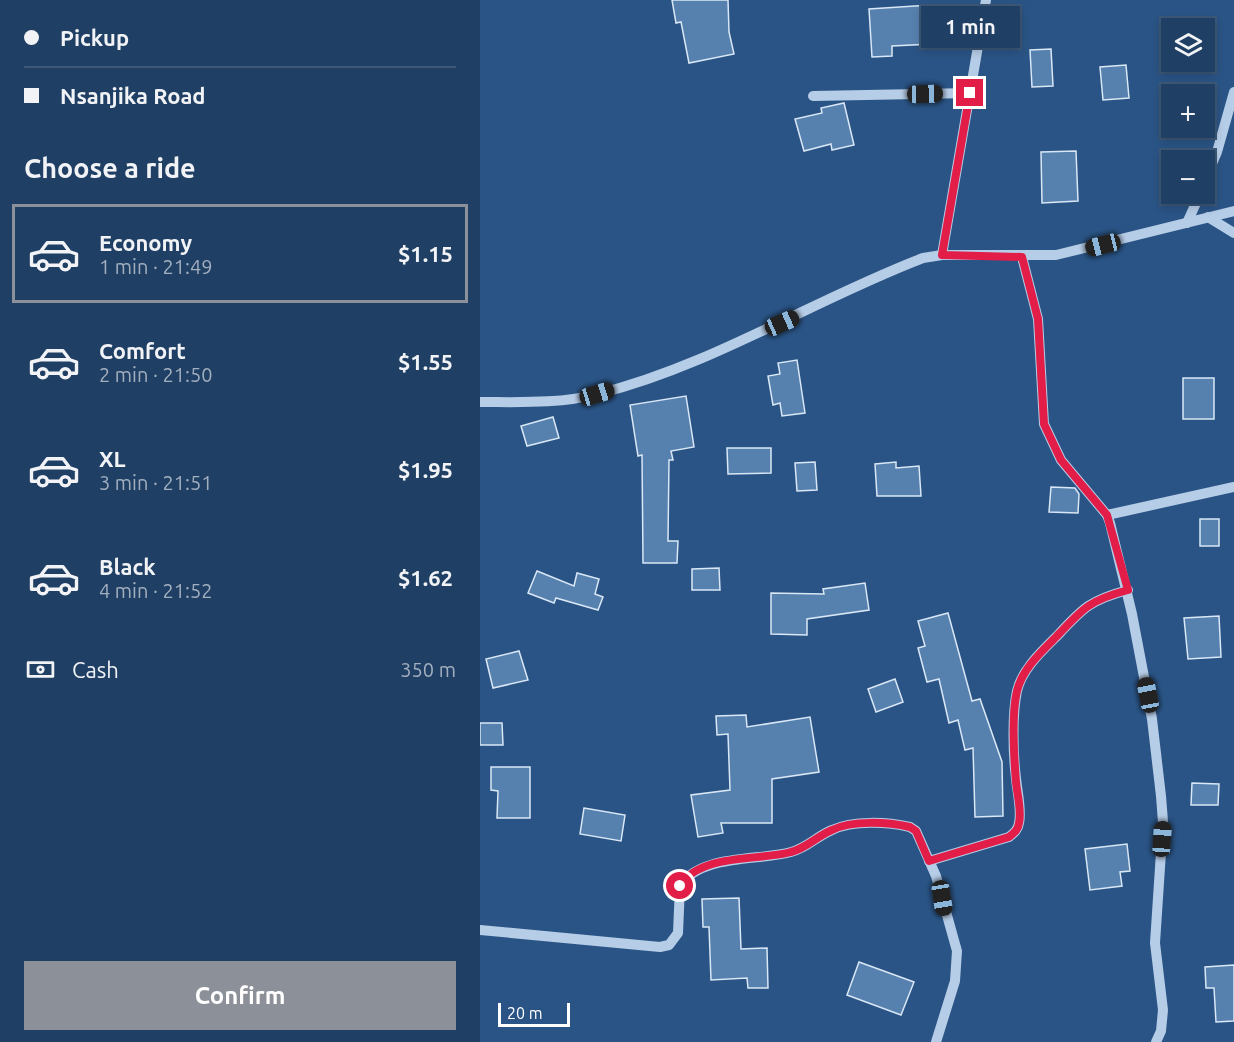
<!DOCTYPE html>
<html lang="en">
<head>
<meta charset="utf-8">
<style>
	body { margin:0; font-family:Ubuntu,sans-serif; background:#2d4a6d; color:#f1f3f6; height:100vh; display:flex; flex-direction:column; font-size:22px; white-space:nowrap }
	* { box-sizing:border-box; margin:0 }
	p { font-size:20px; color:#a2afbf }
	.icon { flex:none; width:33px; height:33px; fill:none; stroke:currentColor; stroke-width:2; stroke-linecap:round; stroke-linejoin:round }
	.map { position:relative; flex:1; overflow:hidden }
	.side { display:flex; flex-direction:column; background:#203f64; width:480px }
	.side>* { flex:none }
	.guide { display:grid; align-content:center; height:132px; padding:0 24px; background:#203f64 }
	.fabs { position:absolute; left:681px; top:18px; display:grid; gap:12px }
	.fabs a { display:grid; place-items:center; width:54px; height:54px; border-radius:0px; background:#203f64; box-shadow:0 3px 9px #0003,0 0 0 2px #3d5878; font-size:30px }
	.scale { position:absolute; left:18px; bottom:15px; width:72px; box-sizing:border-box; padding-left:6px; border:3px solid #fff; border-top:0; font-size:16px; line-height:21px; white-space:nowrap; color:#fff; -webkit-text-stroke:4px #2a5485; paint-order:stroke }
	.end { position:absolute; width:27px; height:27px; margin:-14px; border:8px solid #e11d48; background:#fff; box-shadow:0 0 0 3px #fff }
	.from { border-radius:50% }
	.bubble { position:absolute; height:42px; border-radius:0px; background:#203f64; box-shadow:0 3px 9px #0003,0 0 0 2px #3d5878; font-size:20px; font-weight:600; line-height:42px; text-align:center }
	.car { position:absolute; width:18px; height:36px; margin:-18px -9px; border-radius:8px; box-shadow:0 0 4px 2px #0007; background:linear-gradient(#222 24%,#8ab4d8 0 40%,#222 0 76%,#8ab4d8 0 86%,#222 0) }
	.guide b { display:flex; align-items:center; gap:21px; height:57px; font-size:22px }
	.guide b+b { border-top:2px solid #3d5878 }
	.guide i { width:15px; height:15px; background:#f1f3f6 }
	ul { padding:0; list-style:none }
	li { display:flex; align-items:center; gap:18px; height:99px; margin:0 12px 9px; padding:0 12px; border:3px solid transparent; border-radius:0px }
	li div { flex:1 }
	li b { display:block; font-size:22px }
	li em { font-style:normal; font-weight:600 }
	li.active { border-color:#8c9099 }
	li>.icon { width:54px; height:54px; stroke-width:1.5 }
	h2 { padding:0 24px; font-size:27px; line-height:72px }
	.pay { display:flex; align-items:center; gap:15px; height:66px; padding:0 24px; font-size:22px }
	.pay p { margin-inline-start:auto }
	.action { display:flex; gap:12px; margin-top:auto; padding:12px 24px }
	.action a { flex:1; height:69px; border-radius:0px; background:#8c9099; color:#fff; font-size:24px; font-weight:600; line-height:69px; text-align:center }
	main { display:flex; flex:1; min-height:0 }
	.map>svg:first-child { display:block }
	.building { fill:#5680ae; stroke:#d9e7f6; stroke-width:1.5 }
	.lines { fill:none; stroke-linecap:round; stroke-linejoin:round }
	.minor { stroke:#b6cde7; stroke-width:10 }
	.route { stroke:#e11d48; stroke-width:8 }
</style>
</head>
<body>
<main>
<section class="side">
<div class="guide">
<b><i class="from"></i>Pickup</b>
<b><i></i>Nsanjika Road</b>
</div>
<h2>Choose a ride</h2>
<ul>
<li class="active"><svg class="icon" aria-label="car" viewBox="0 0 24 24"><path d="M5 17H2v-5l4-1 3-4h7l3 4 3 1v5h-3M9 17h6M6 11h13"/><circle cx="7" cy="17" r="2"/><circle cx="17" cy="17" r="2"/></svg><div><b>Economy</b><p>1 min · 21:49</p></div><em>$1.15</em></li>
<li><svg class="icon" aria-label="car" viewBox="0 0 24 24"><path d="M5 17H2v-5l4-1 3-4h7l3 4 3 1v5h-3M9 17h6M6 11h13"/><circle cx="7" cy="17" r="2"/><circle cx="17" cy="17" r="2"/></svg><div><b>Comfort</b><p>2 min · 21:50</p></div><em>$1.55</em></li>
<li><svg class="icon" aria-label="car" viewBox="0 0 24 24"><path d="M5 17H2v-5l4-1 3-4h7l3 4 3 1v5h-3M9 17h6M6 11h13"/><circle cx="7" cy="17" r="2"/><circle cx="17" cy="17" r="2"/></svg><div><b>XL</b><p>3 min · 21:51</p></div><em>$1.95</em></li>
<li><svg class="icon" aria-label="car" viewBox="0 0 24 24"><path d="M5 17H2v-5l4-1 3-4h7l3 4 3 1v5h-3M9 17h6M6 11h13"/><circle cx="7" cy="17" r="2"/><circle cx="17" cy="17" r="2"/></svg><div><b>Black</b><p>4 min · 21:52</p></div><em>$1.62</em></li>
</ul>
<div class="pay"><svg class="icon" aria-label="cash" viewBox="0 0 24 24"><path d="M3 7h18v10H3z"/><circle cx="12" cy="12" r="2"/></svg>Cash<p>350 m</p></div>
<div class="action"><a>Confirm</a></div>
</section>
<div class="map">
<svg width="754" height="1042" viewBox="0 0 754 1042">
	<rect width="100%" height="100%" fill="#2a5485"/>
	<g class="building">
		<polygon points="192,0 248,0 249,32 254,54 209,63 201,22 196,23"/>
		<polygon points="450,5 452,44 412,46 412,56 392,57 389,9"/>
		<polygon points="683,21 730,24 728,54 724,53 724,28 692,28 692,51 681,51"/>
		<polygon points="571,49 573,86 552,87 550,50"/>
		<polygon points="646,65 649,98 623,100 620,67"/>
		<polygon points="364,103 374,145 352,150 351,144 324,151 315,119 342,113 341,108"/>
		<polygon points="596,151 598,201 562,203 561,152"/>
		<polygon points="317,360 325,413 302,416 300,403 293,405 288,376 300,374 298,363"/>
		<rect x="703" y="378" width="31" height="41"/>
		<polygon points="206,396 214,447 191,451 193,460 189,460 188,541 198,541 197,563 163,563 162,455 158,456 150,405"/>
		<polygon points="73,417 79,438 47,446 41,426"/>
		<polygon points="247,448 291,448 291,473 248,474"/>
		<polygon points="335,462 337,490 317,491 315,463"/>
		<polygon points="416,462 416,468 439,466 441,496 397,496 395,464"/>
		<polygon points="571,487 595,488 599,494 598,513 569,512"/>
		<rect x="720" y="519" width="19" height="27"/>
		<polygon points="239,568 240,590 212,590 212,569"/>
		<polygon points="57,571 94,586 97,573 119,579 115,594 123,597 118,610 76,598 74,603 48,593"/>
		<polygon points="385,583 389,610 327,619 327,635 291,634 291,593 344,594 343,589"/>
		<polygon points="468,613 492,701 500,699 522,762 523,816 495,817 493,748 485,750 478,720 469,723 459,679 447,682 438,648 445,646 438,621"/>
		<polygon points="739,616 741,657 708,659 704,618"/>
		<polygon points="39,651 48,680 13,688 6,659"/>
		<polygon points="415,679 423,702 396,712 388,689"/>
		<polygon points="266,715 267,727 330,717 339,772 292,779 292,823 241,823 243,833 218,837 211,795 250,790 248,734 237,735 236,716"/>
		<polygon points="0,723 22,723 23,745 0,745"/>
		<polygon points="11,767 50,767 50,818 17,818 18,791 11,790"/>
		<polygon points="712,783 739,784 738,805 711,805"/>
		<polygon points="104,808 145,815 141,841 100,834"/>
		<polygon points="647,844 650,871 640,872 642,886 610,890 605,849"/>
		<polygon points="259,898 261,949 287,948 288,988 268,988 267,978 231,980 229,927 223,927 222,899"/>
		<polygon points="379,962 434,982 421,1015 367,995"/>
		<polygon points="754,965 754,1021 736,1022 734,988 726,988 725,967"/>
	</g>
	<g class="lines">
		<g class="minor">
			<polyline points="333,96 491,93"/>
			<polyline points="724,182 737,152 754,92"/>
			<polyline points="728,217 754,233"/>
			<polyline points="707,223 720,194"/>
			<polyline points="462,255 506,0"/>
			<polyline points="542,257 558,319 564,424 581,460 627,515 630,523 652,614 672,719 681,796 683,822 675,943 683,1010 681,1031 676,1042"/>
			<path d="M 0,402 C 39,402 80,404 118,394 C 233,365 333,300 443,258 L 462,255 L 576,255 L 754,211"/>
			<polyline points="627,515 754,487"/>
			<path d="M 449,861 L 529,837 C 534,833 538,830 539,823 C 542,810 537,791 536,778 C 533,754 532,714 537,691 C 542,669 562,651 577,636 C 603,608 610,600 648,590"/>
			<path d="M 0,930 L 180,947 L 189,945 L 198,933 L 200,886 C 220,854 279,861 311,852 C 327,848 337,836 352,830 C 373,820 408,822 430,827 L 436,831 L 456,876 L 477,951 L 475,981 L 456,1042"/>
		</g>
	</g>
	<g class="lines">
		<path class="route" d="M 200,886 C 220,853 279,861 311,852 C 327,848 337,836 352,830 C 372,820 408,822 430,827 L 436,831 L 449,861 L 529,837 C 534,833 538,830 539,823 C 542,811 537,794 536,782 C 534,757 531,715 537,691 C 542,669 562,651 577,636 C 603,608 610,600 648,590 L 627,515 L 581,460 L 564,424 L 558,319 L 542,257 L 462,255 L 490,93"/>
	</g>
</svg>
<div class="fabs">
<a><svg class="icon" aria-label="layers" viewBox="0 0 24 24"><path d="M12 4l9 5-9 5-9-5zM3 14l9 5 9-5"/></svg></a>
<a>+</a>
<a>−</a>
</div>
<div class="scale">20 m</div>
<i class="end from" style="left:200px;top:886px"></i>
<i class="end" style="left:490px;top:93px"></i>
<div class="bubble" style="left:441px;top:6px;width:99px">1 min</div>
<i class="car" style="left:445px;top:94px;rotate:89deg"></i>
<i class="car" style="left:623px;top:245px;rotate:256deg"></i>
<i class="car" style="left:302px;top:323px;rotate:66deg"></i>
<i class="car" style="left:117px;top:394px;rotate:73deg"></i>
<i class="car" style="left:668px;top:695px;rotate:349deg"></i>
<i class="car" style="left:682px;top:839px;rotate:4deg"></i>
<i class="car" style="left:462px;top:898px;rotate:171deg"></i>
</div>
</main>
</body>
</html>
